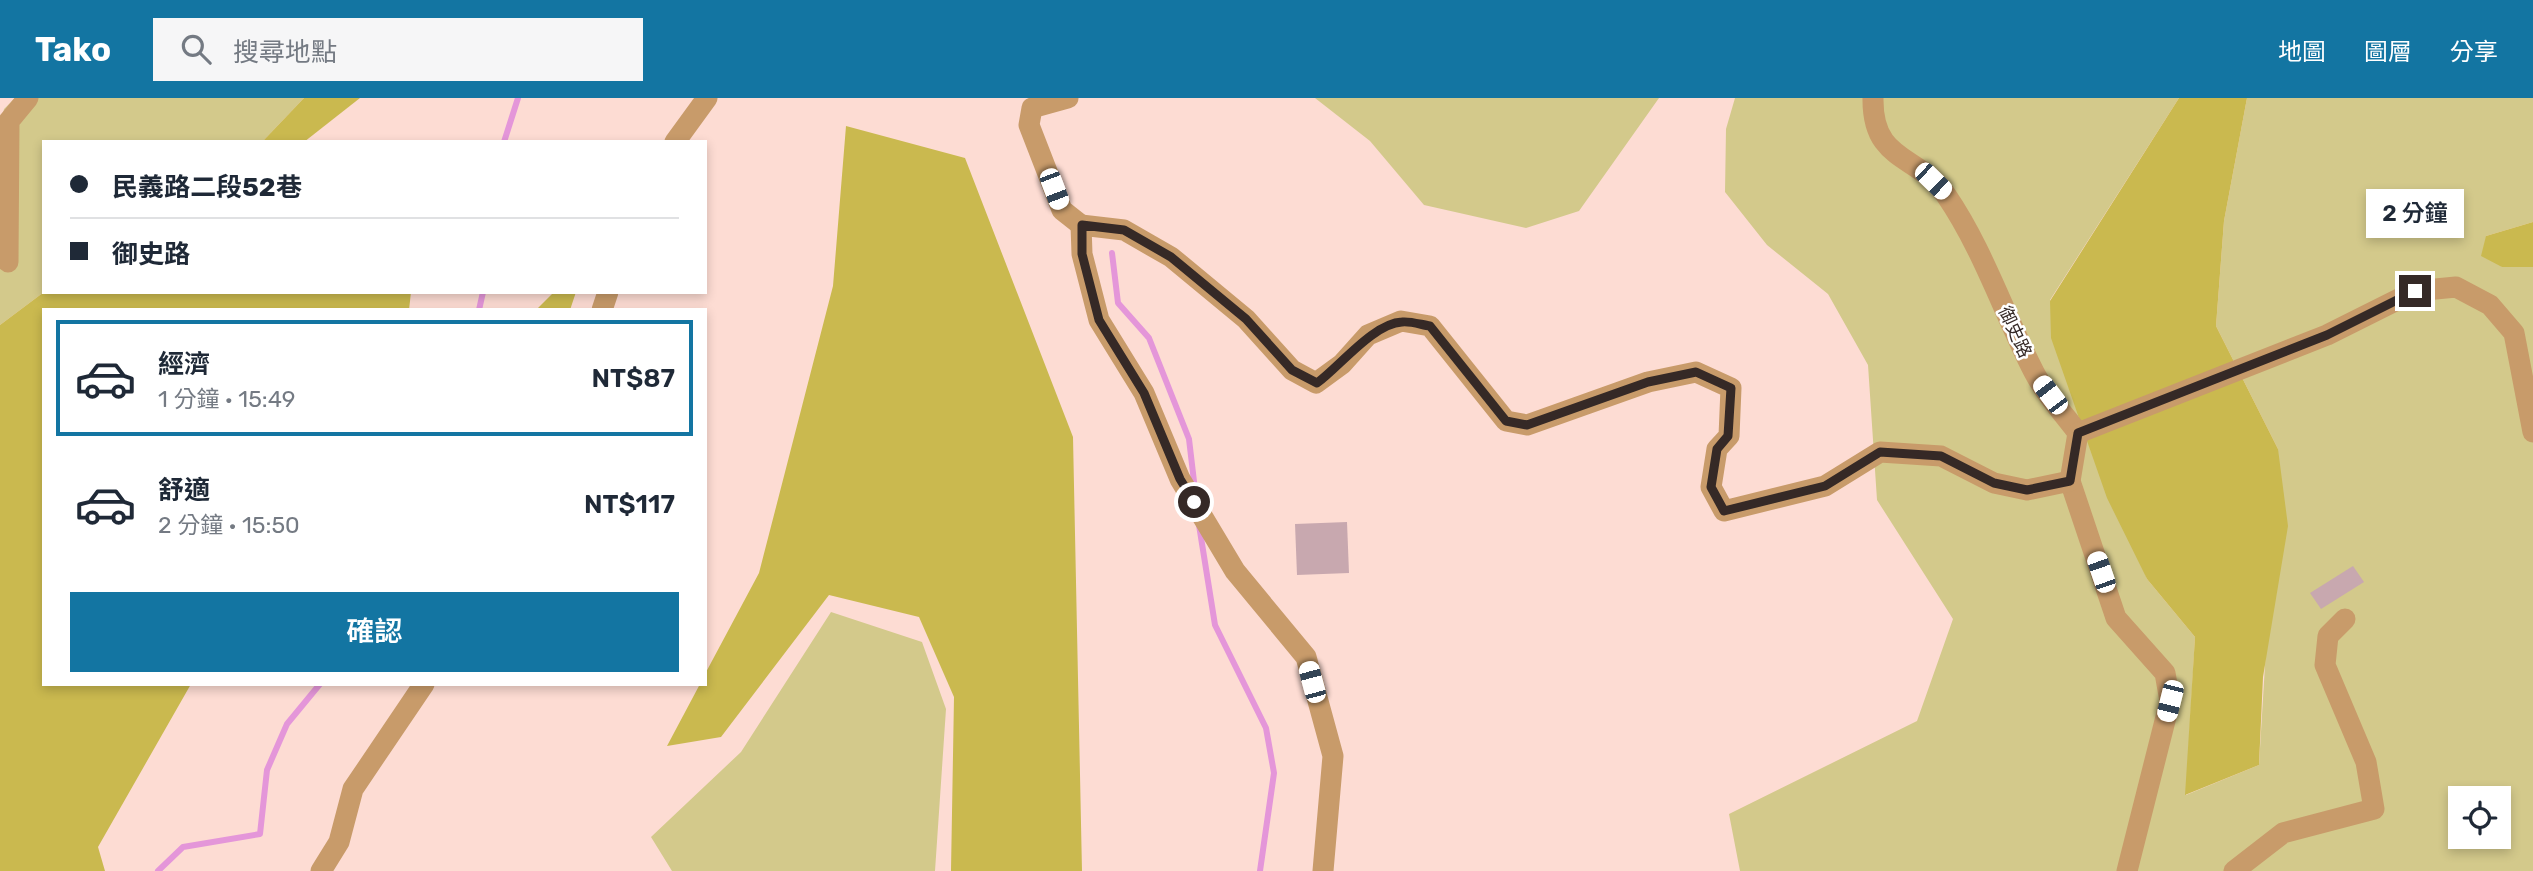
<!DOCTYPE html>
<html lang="zh-TW">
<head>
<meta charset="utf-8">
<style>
	body { margin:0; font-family:Rubik,"Noto Sans TC",sans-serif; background:#f6f6f7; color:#1f2937; height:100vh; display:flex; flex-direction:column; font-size:26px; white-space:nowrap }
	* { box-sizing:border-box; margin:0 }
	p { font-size:23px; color:#747a83 }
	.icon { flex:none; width:38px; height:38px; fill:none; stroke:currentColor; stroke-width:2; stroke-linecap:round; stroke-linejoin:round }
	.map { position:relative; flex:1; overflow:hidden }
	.side { position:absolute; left:42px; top:210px; width:665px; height:378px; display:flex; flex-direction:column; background:#fff; border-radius:0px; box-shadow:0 4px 10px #0003 }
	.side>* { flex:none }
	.hud { position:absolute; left:42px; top:42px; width:665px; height:154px; border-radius:0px; box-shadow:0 4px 10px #0003; display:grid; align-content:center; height:154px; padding:0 28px; background:#fff }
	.buttons { position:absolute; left:2448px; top:688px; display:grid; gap:14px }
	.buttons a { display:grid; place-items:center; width:63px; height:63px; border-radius:0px; background:#fff; box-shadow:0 4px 10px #0003; font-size:35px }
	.end { position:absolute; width:32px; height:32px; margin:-16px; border:9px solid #352926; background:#fff; box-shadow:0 0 0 4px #fff }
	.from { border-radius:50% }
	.bubble { position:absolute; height:49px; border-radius:0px; background:#fff; box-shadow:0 4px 10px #0003; font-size:23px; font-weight:600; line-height:49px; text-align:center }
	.car { position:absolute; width:21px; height:42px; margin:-21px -10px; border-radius:9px; box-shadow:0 0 5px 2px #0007; background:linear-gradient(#fff 24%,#345 0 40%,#fff 0 76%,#345 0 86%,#fff 0) }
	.hud b { display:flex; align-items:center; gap:24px; height:66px; font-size:26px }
	.hud b+b { border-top:2px solid #e0e1e3 }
	.hud i { width:18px; height:18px; background:#1f2937 }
	ul { padding:12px 0 0; list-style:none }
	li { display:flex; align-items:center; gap:21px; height:116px; margin:0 14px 10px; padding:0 14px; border:4px solid transparent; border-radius:0px }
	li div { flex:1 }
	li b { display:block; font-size:26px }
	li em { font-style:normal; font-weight:600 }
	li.on { border-color:#1375a2 }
	li>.icon { width:63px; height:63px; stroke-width:1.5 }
	.action { display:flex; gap:14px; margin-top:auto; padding:14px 28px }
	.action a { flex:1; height:80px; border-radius:0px; background:#1375a2; color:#fff; font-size:28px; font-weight:600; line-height:80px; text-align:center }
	header { display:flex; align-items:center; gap:42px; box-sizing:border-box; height:98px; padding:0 35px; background:#1375a2; color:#fff }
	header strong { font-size:33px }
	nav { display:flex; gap:38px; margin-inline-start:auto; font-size:24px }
	.search { width:490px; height:63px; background:#f6f6f7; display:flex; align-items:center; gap:18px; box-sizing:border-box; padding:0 24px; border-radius:0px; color:#747a83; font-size:26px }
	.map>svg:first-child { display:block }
	.green { fill:#d3c98b; fill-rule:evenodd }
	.forest { fill:#cab94f }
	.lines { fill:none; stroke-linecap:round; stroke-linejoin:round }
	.stream { stroke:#e496d9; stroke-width:6 }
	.building { fill:#c8a8af }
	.minor { stroke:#c89b6a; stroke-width:21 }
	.route { stroke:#352926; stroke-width:9 }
	.labels { text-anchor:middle; stroke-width:5; stroke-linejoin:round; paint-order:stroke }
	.street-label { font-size:18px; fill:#352926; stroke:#fff }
</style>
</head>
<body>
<header>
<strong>Tako</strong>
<div class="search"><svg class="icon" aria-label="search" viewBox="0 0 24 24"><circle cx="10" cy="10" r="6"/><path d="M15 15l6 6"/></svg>搜尋地點</div>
<nav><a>地圖</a><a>圖層</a><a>分享</a></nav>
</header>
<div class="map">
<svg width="2533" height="773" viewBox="0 0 2533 773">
	<rect width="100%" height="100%" fill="#fddcd3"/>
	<g class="green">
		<polygon points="15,0 304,0 262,44 44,44 44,194 0,227 0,30 4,11"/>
		<polygon points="1315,0 1659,0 1579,113 1526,130 1424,107 1370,43"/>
		<path d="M 1735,0 L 2179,0 L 2050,202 L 2147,481 L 2195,539 L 2186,697 L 2259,667 L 2278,351 L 2216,228 L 2224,123 L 2247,0 L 2533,0 L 2533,124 L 2486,138 L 2502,169 L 2533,169 L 2533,773 L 1740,773 L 1729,716 L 1917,623 L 1953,521 L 1877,402 L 1868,267 L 1828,196 L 1767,147 L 1725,94 L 1726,31 ZM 2460,700 L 2499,700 L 2499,738 L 2460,738 Z"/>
		<polygon points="831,514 922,544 946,611 935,773 672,773 651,739 741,654"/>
	</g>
	<g class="forest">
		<polygon points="304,0 360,0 304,44 262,44"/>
		<polygon points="2179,0 2247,0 2224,123 2216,228 2278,351 2288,428 2263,579 2259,667 2185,697 2195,539 2147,481 2107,400 2051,240 2050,203"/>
		<polygon points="846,28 965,60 1073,339 1082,773 951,773 954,599 919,519 829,497 721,639 667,648 700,586 705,586 705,576 759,475 833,188"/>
		<polygon points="2533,124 2533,169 2502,169 2481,158 2486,138"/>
		<polygon points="44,194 411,194 409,212 44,212 44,586 191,586 98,749 105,773 0,773 0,227"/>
		<polygon points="554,194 576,194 570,212 536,212"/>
	</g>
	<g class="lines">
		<g class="stream">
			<polyline points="504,44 518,0"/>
			<polyline points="1112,155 1118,205 1149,240 1189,341 1195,392"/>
			<polyline points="479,212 483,194"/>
			<polyline points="1199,427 1215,527 1266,630 1274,675 1260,773"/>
			<polyline points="158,773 183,749 260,736 267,672 287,626 320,586"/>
		</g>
	</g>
	<g class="building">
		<polygon points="1347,424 1349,475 1297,477 1295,426"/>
		<polygon points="2353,468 2364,484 2321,511 2310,495"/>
	</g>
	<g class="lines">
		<g class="minor">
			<polyline points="1068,0 1032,10 1029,27 1062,112 1081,127"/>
			<path d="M 1873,0 C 1872,65 1918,56 1946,97 C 1983,151 2004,216 2034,274 C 2045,296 2064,316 2078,335"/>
			<polyline points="675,44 707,0"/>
			<polyline points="8,164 9,23 28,0"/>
			<polyline points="602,212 608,194"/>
			<polyline points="2078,335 2327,237 2415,193 2456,189 2490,207 2514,235 2533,334"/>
			<polyline points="2070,383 2116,520 2165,575 2170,603 2127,773"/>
			<polyline points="321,773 339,744 353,691 424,586"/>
			<polyline points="1323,773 1333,658 1306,559 1235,473 1180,381 1144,295 1099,222 1082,156 1081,127 1124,132 1171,159 1246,221 1292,272 1316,285 1342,266 1368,237 1401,223 1430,228 1506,323 1527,327 1648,284 1696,274 1731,290 1729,338 1717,351 1711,389 1724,413 1825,388 1880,354 1941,358 1994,385 2027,392 2070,383 2078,335"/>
			<polyline points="2234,773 2283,735 2374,711 2366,664 2325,567 2328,538 2345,521"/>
		</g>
	</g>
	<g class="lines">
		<path class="route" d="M 1194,404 L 1180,381 L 1144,295 L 1099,222 L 1082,156 L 1082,127 L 1124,132 L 1171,159 L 1246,221 L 1292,272 L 1317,285 C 1340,268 1374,225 1402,224 C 1411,223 1422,227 1430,228 L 1506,323 L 1527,327 L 1648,284 L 1696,274 L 1731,290 L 1728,338 L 1717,351 L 1711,389 L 1724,413 L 1825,388 L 1880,354 L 1941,358 L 1994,385 L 2027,392 L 2070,383 L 2078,335 L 2327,237 L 2415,193"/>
	</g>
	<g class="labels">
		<g class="street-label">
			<text transform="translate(2015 234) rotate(65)" y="6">御史路</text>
		</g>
	</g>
</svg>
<div class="buttons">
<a><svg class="icon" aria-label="locate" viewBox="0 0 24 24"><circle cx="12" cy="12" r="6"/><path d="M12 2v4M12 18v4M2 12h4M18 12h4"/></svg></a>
</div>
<i class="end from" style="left:1194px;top:404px"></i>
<i class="end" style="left:2415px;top:193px"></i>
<div class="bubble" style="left:2366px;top:91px;width:98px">2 分鐘</div>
<i class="car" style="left:1933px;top:83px;rotate:134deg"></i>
<i class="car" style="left:1054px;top:91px;rotate:159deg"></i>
<i class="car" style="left:2050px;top:297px;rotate:323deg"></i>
<i class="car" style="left:2101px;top:474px;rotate:341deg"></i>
<i class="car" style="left:1312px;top:584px;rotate:345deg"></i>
<i class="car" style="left:2170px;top:603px;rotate:194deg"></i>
<div class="hud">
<b><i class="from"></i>民義路二段52巷</b>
<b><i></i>御史路</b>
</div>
<section class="side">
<ul>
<li class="on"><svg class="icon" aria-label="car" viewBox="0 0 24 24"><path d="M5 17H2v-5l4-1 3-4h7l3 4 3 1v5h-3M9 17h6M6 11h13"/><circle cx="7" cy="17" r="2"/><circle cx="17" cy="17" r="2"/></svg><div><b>經濟</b><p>1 分鐘 · 15:49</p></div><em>NT$87</em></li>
<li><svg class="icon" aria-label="car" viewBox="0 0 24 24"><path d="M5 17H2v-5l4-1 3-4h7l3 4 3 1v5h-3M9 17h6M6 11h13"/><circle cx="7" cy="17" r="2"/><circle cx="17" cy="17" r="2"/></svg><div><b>舒適</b><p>2 分鐘 · 15:50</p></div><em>NT$117</em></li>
</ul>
<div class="action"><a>確認</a></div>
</section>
</div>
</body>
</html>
